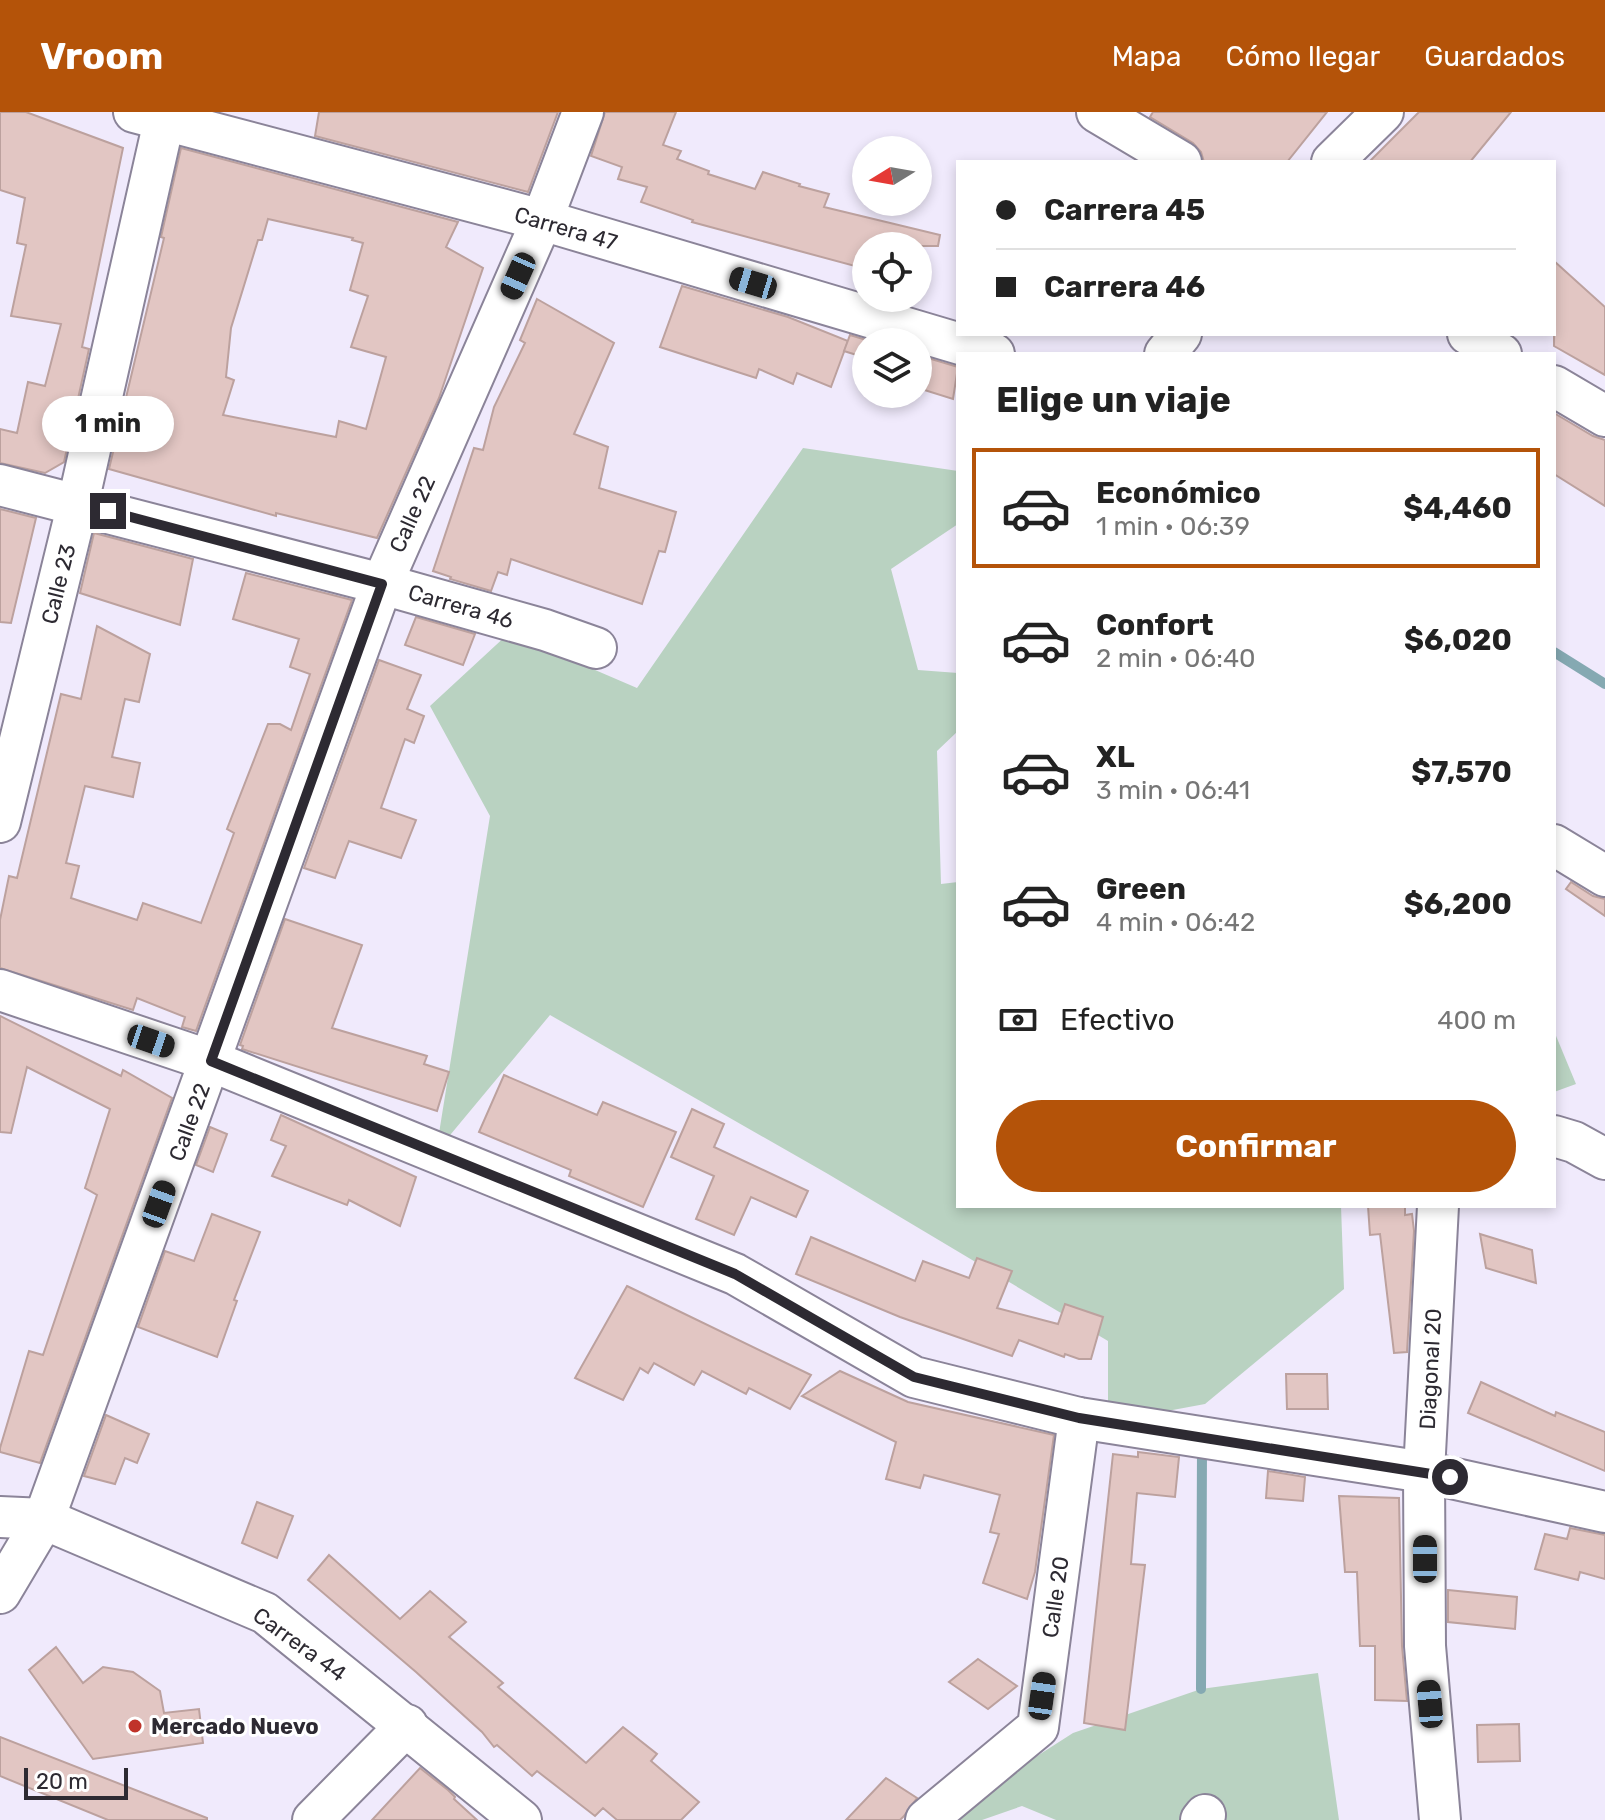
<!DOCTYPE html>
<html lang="es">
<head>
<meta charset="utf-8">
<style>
	body { margin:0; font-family:Rubik,sans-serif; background:#f6f6f6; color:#222; height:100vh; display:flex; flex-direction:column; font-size:30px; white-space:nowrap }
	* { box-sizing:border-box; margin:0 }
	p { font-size:26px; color:#767676 }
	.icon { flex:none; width:44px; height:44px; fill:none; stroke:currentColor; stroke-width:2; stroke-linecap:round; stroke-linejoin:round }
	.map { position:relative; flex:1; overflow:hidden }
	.details { position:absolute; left:956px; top:240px; width:600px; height:856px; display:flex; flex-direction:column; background:#fff; border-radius:0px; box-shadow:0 4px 12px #0003 }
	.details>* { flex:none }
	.top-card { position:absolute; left:956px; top:48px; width:600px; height:176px; border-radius:0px; box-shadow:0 4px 12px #0003; display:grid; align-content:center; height:176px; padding:0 40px; background:#fff }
	.needle { width:52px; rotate:259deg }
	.controls { position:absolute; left:852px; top:24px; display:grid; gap:16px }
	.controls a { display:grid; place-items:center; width:80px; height:80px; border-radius:50%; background:#fff; box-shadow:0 4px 12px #0003; font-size:40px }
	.scale { position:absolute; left:24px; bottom:20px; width:104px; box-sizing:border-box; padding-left:8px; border:4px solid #2d2a32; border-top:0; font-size:22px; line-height:28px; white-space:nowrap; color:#2d2a32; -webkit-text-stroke:6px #fff; paint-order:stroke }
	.end { position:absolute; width:36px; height:36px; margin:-18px; border:10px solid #2d2a32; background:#fff; box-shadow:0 0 0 4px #fff }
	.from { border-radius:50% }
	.bubble { position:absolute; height:56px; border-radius:28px; background:#fff; box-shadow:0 4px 12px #0003; font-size:26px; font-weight:700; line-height:56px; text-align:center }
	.car { position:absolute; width:24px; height:48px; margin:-24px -12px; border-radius:10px; box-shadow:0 0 6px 2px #0007; background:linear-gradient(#222 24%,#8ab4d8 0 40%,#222 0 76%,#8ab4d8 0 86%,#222 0) }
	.top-card b { display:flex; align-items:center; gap:28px; height:76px; font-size:30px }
	.top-card b+b { border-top:2px solid #e0e0e0 }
	.top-card i { width:20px; height:20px; background:#222 }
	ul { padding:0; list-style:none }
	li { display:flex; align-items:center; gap:24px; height:120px; margin:0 16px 12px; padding:0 24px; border:4px solid transparent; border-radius:0px }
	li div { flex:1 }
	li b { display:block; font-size:30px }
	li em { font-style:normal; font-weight:700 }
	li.selected { border-color:#b45309 }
	li>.icon { width:72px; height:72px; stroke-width:1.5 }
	h2 { padding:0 40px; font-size:36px; line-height:96px }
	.pay { display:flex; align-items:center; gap:20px; height:88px; padding:0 40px; font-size:30px }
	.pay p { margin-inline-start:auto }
	.primary-button { display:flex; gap:16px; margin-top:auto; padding:16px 40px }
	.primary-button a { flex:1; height:92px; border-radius:48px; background:#b45309; color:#fff; font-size:32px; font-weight:700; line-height:92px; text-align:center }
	header { display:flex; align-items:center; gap:48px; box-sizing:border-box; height:112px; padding:0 40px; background:#b45309; color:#fff }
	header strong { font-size:38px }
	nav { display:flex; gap:44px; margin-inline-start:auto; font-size:28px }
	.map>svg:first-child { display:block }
	.green { fill:#b9d2c1 }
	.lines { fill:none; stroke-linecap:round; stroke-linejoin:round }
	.stream { stroke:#85a9b2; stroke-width:10 }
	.building { fill:#e2c6c3; stroke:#bca19e; stroke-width:2; fill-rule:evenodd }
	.minor-casing { stroke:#8b8499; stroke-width:44 }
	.minor { stroke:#fff; stroke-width:40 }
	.route { stroke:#2d2a32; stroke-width:10 }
	.poi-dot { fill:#c0332a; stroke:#fff; stroke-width:3 }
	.labels { text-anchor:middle; stroke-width:6; stroke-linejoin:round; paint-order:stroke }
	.street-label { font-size:22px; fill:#2d2a32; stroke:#fff }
	.poi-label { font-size:22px; font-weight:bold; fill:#2d2a32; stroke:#fff; text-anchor:start }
</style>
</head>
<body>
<header>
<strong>Vroom</strong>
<nav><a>Mapa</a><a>Cómo llegar</a><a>Guardados</a></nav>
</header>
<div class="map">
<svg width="1605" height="1708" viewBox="0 0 1605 1708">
	<rect width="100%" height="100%" fill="#f0eafc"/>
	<g class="green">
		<polygon points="803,336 958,359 958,412 891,457 918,558 958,561 958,619 937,639 941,772 958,770 958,1094 1341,1094 1344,1177 1205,1292 1108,1310 1108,1229 828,1062 550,903 436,1040 490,704 430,594 509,521 637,576"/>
		<polygon points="1554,919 1576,972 1554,980"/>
		<polygon points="1318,1561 1339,1708 1056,1708 1022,1694 982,1708 937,1708 1073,1621 1201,1577"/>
	</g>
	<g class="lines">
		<g class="stream">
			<polyline points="1554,540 1605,572"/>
			<polyline points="1201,1577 1202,1335"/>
		</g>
	</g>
	<g class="building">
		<polygon points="0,0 26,0 123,36 82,235 89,237 64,350 45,361 0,351 0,317 17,321 28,270 45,274 61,212 11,204 26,133 17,131 25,86 0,78"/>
		<polygon points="319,0 558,0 528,80 315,24"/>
		<polygon points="605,0 676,0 663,33 681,39 677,47 709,59 708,62 755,77 763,60 800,72 799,74 829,82 824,95 940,123 938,134 866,134 866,157 692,110 693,108 641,90 647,75 618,67 622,55 591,44"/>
		<polygon points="1153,0 1327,0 1287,50 1204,50 1201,40 1193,31 1150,5"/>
		<polygon points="1419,0 1511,0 1470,50 1369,50"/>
		<path d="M 181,36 L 458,110 L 446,135 L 483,156 L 439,286 L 377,426 L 276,401 L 276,404 L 109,357 L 164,126 L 161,125 ZM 268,107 L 353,126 L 352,128 L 363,131 L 350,178 L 368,184 L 351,235 L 386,245 L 366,317 L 339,309 L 336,325 L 223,303 L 234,268 L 226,265 L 231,216 L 258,128 L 262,128 Z"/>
		<polygon points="1554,149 1605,195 1605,263 1554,234"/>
		<polygon points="682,174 788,205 848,229 831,275 797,261 793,272 759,257 756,266 660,235"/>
		<polygon points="537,187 614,231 574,322 608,335 599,376 676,400 665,440 659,439 642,492 511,447 507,463 498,460 491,479 450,467 451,465 433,459 474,336 483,338 494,295 525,231 520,228"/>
		<polygon points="850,223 873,230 866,230 866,246 844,239"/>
		<polygon points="918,243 958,255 953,287 918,276"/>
		<polygon points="1554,301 1593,324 1605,328 1605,394 1554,362"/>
		<polygon points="0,397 36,406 11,511 0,510"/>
		<polygon points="94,421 193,447 180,513 80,481"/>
		<polygon points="246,461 352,488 196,919 182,915 185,905 137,886 133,898 0,856 0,808 9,764 17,766 61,582 81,587 97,514 150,542 139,590 125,587 112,645 140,651 133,685 85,674 66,751 79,754 71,786 137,808 143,791 201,811 234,721 227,717 268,612 280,612 291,618 310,562 290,555 299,527 233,507"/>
		<polygon points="416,505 475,522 463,553 405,533"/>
		<polygon points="379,548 421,563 407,597 424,604 414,631 405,627 381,696 416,708 401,746 349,729 335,766 304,756"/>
		<polygon points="1571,770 1593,784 1605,787 1605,804 1566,777"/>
		<polygon points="285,807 362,833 332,916 427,944 424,952 449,960 437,999 242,937 243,934 240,933"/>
		<polygon points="0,904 121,964 123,958 172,986 40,1351 0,1340 0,1336 29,1239 43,1243 97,1083 85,1076 110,997 27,955 11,1021 0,1020"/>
		<polygon points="504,963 597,1003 603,990 676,1020 643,1095 569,1064 571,1058 479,1020"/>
		<polygon points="692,997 724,1012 714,1035 808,1079 796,1105 751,1085 734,1123 696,1107 714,1064 671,1045"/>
		<polygon points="281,1003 416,1065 400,1114 349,1088 347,1093 272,1064 286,1034 271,1028"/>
		<polygon points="210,1015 227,1022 213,1060 196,1053"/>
		<polygon points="1368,1094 1405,1094 1405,1103 1412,1102 1414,1119 1407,1240 1394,1241 1380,1122 1370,1123"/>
		<polygon points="212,1102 260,1120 234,1188 237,1189 217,1245 138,1215 165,1139 194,1149"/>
		<polygon points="1480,1122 1532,1138 1536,1171 1486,1156"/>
		<polygon points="811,1125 915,1169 923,1149 969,1166 977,1146 1012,1159 997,1196 1058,1212 1065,1192 1103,1205 1091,1247 1079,1247 1065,1242 1064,1245 1019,1228 1012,1244 900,1205 796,1162"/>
		<polygon points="627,1174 811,1263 790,1297 749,1276 746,1282 702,1259 694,1273 654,1251 648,1261 640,1256 623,1288 575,1266"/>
		<polygon points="840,1259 908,1290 1054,1323 1035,1460 1027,1487 983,1471 999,1422 990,1420 1000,1383 924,1363 920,1376 886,1367 896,1330 802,1284"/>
		<polygon points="1286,1262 1327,1262 1328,1297 1287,1297"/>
		<polygon points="1481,1270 1555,1304 1556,1300 1605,1320 1605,1359 1468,1301"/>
		<polygon points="106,1303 149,1322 137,1351 125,1346 115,1372 84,1364"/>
		<polygon points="1138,1340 1179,1345 1175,1385 1137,1381 1131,1452 1145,1453 1125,1618 1084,1611 1113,1342 1138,1345"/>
		<polygon points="1268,1359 1305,1365 1303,1389 1266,1386"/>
		<polygon points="1339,1384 1399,1386 1402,1534 1407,1589 1375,1588 1375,1534 1360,1534 1357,1460 1345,1460"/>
		<polygon points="257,1390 293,1404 277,1446 242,1431"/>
		<polygon points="1570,1416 1605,1423 1605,1467 1580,1460 1578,1468 1535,1457 1545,1422 1567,1427"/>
		<polygon points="329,1443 400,1507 430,1479 466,1510 449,1525 503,1571 498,1575 586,1651 623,1615 657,1642 651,1649 699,1690 681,1708 617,1708 603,1696 595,1704 537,1659 532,1664 497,1633 494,1635 482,1620 416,1560 308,1468"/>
		<polygon points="1448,1478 1517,1485 1515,1517 1448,1510"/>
		<polygon points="56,1535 83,1571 103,1555 133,1560 160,1579 164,1601 199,1597 203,1631 93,1647 29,1558"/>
		<polygon points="978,1547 1017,1574 988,1597 949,1570"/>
		<polygon points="1519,1612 1520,1649 1478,1650 1477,1613"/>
		<polygon points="0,1625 207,1706 207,1708 108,1708 0,1664"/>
		<polygon points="420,1656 448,1678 455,1685 454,1687 477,1708 372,1708"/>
		<polygon points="886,1666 917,1686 904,1704 900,1708 846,1708"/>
	</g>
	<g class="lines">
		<defs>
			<g id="minor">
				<polyline points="134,0 542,108 994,242"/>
				<polyline points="1097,0 1181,50"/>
				<polyline points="1332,50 1383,0"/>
				<polyline points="1468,222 1501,242"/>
				<polyline points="1165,242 1181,222"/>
				<polyline points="1554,274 1605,304"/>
				<polyline points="0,373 382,472 545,518 596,536"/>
				<polyline points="0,710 78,391 166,0"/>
				<polyline points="1554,733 1605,764"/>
				<polyline points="0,878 211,949 735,1162 914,1265 1079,1306 1424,1360 1605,1400"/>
				<polyline points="1554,1024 1574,1030 1605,1047"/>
				<polyline points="1438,1094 1424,1360 1425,1534 1440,1708"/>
				<polyline points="0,1405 44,1407 265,1501 521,1708"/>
				<polyline points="0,1481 44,1407 382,472 542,108 583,0"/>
				<polyline points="313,1708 407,1613"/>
				<polyline points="926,1708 1038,1615 1079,1306"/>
				<polyline points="1201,1708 1205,1703"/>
			</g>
		</defs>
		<use href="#minor" class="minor-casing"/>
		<use href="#minor" class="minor"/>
	</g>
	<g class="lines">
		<polyline class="route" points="108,399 382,472 211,949 735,1162 914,1265 1079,1306 1450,1365"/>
	</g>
	<circle class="poi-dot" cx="135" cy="1614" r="8"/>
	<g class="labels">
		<g class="street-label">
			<text transform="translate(566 116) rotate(16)" y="8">Carrera 47</text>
			<text transform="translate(412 402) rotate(-66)" y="8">Calle 22</text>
			<text transform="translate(58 472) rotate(-76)" y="8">Calle 23</text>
			<text transform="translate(461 494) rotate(16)" y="8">Carrera 46</text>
			<text transform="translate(189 1010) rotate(-70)" y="8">Calle 22</text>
			<text transform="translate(1430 1257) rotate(-87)" y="8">Diagonal 20</text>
			<text transform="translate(1055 1485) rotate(-82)" y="8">Calle 20</text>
			<text transform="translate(300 1532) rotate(36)" y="8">Carrera 44</text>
		</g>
		<g class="poi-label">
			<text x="151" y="1622">Mercado Nuevo</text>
		</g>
	</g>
</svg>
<div class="controls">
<a><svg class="needle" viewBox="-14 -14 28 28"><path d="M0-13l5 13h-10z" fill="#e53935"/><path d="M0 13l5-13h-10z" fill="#767676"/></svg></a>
<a><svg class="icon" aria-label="locate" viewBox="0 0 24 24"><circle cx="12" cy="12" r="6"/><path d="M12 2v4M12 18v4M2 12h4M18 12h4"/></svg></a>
<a><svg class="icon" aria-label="layers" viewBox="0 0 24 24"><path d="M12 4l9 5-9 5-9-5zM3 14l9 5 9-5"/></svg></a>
</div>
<div class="scale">20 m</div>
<i class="end from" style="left:1450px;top:1365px"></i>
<i class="end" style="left:108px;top:399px"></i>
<div class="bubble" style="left:42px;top:284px;width:132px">1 min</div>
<i class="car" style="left:518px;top:164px;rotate:204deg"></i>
<i class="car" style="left:753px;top:171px;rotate:287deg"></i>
<i class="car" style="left:151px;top:929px;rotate:109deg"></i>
<i class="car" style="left:159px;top:1092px;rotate:20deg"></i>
<i class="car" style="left:1425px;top:1447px;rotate:0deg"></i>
<i class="car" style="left:1042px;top:1584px;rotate:8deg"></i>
<i class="car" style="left:1430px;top:1592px;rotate:355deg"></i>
<div class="top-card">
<b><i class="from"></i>Carrera 45</b>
<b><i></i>Carrera 46</b>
</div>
<section class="details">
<h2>Elige un viaje</h2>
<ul>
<li class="selected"><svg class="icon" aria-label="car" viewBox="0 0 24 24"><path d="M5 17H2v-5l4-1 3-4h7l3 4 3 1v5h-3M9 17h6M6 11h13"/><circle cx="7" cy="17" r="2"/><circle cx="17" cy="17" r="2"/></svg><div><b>Económico</b><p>1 min · 06:39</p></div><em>$4,460</em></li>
<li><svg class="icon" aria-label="car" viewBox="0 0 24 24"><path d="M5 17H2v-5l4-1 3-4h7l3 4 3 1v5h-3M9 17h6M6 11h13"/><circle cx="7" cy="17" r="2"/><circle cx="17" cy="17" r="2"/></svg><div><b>Confort</b><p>2 min · 06:40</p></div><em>$6,020</em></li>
<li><svg class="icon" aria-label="car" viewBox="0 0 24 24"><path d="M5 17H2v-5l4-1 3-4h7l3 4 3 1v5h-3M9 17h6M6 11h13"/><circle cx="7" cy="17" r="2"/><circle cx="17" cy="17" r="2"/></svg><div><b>XL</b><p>3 min · 06:41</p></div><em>$7,570</em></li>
<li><svg class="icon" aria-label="car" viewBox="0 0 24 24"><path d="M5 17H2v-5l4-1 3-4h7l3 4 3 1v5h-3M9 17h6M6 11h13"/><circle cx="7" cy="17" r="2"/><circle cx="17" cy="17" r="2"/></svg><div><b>Green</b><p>4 min · 06:42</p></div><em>$6,200</em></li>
</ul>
<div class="pay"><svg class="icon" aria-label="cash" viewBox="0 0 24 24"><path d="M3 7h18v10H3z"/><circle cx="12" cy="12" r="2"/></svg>Efectivo<p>400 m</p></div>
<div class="primary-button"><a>Confirmar</a></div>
</section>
</div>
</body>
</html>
